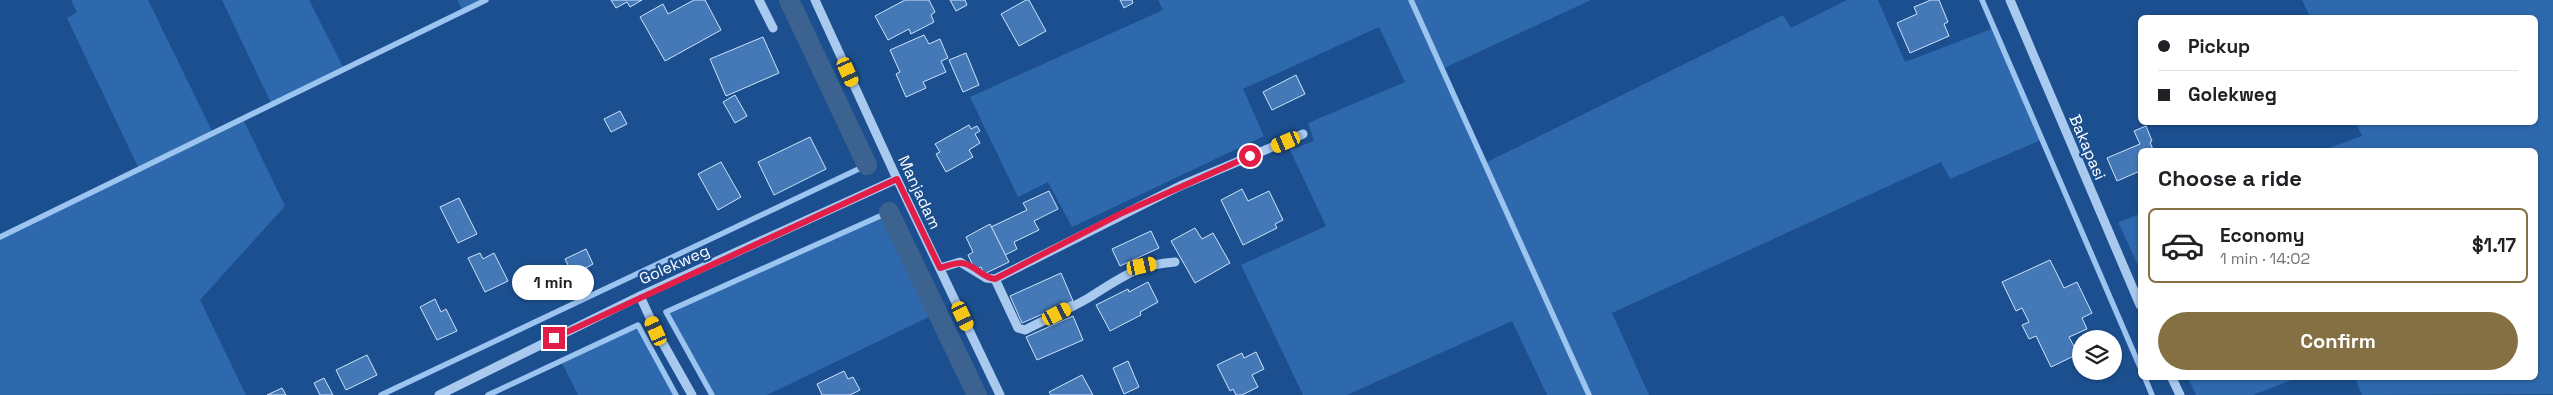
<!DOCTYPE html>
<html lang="en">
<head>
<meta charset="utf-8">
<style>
	body { margin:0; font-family:"Space Grotesk",sans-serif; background:#f6f6f6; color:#202124; height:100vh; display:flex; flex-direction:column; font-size:19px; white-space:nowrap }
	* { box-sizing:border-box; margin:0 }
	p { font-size:16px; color:#757577 }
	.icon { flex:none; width:28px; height:28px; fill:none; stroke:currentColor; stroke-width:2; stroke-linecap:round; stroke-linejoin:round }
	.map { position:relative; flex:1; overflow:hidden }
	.side { position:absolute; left:2138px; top:148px; width:400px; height:232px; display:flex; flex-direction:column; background:#fff; border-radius:8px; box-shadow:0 1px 4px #0004 }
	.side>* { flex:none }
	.guide { position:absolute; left:2138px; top:15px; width:400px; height:110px; border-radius:8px; box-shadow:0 1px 4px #0004; display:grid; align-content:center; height:110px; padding:0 20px; background:#fff }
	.tools { position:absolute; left:2072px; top:330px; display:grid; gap:10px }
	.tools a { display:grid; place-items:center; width:50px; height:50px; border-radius:50%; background:#fff; box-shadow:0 1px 4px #0004; font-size:25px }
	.end { position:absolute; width:22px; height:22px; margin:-11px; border:6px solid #e11d48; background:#fff; box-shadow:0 0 0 2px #fff }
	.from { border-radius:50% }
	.bubble { position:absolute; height:35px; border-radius:18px; background:#fff; box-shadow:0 1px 4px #0004; font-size:16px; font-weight:800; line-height:35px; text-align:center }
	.car { position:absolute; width:15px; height:30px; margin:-15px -8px; border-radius:6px; box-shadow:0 0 4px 1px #0007; background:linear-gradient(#f5c518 24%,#345 0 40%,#f5c518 0 76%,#345 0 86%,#f5c518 0) }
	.guide b { display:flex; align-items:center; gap:18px; height:48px; font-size:19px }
	.guide b+b { border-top:1px solid #e0e0e0 }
	.guide i { width:12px; height:12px; background:#202124 }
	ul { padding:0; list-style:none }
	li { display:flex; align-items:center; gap:15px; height:75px; margin:0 10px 8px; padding:0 10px; border:2px solid transparent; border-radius:8px }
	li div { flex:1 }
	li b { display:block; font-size:19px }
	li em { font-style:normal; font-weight:800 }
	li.selected { border-color:#847042 }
	li>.icon { width:45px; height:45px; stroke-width:1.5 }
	h2 { padding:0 20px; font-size:22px; line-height:60px }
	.action { display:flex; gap:10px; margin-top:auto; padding:10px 20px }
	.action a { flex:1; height:58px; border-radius:30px; background:#847042; color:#fff; font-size:20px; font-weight:800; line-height:58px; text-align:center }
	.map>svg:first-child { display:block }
	.green { fill:#2e69ad }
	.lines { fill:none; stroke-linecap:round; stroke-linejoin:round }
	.stream { stroke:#9cc4f0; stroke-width:5.5 }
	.canal { stroke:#3c6290; stroke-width:20 }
	.building { fill:#4478b7; stroke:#cfe3fa }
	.minor { stroke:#a9c9ee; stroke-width:9 }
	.route { stroke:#e11d48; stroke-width:6 }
	.labels { text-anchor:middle; stroke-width:4.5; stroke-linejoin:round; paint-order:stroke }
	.street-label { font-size:16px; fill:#fff; stroke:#1b4f8f }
</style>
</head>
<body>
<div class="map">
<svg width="2553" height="395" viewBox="0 0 2553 395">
	<rect width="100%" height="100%" fill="#1b4f8f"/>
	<g class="green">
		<polygon points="71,0 148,0 213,133 243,119 285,206 200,300 246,395 0,395 0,237 139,169 67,18 77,12"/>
		<polygon points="222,0 309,0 344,69 272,105"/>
		<polygon points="457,0 486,0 463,11"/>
		<polygon points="1158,0 1591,0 1442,69 1485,163 1783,15 1791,28 1847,0 1878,0 1905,62 1994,28 2041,140 1950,179 1941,162 1612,313 1649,395 1547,395 1512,321 1347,395 1303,395 1241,265 1326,226 1290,150 1314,141 1308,123 1405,82 1379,27 1243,89 1264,136 1072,227 1048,182 1018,197 970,97 1163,10"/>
		<polygon points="2302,0 2553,0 2553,394 2362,395 2355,378 2535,378 2535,150 2323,150 2362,136 2356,123 2535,122 2535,18 2310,17"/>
		<polygon points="889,212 937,313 767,395 712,395 666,312"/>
		<polygon points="2140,214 2140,270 2118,222"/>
		<polygon points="638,325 676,395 578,395 561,361"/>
		<polygon points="2188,378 2297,378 2253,395 2196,395"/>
	</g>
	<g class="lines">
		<g class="stream">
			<polyline points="1411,0 1589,395"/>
			<polyline points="1982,0 2140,367"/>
			<polyline points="0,237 486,0"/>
			<polyline points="2145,378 2152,395"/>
			<polyline points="381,395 867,165"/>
			<polyline points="488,395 638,325 676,395"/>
			<polyline points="712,395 666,312 889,212"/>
		</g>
		<g class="canal">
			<polyline points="789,0 867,165"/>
			<polyline points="889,212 977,395"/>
		</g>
	</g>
	<g class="building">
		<polygon points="611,0 642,0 630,7 627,2 616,8"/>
		<polygon points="694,0 705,0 721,30 665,61 640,17 663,4 668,14"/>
		<polygon points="905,0 929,0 935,12 931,15 934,22 911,34 909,29 888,40 875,16"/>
		<polygon points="950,0 965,0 967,5 956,11"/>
		<polygon points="1026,0 1029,0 1046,31 1019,46 1001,14"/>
		<polygon points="1120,0 1132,0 1133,3 1124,8"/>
		<polygon points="1931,0 1939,0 1948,22 1944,24 1949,36 1910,53 1897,23 1917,14 1914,7"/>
		<polygon points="924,35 929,44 940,39 948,58 941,61 946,72 923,82 926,88 906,97 896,74 900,72 890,50"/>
		<polygon points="763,37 779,73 726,96 710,59"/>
		<polygon points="966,53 979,85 963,92 949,60"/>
		<polygon points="1296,75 1305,94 1272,110 1263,92"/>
		<polygon points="735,95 747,116 735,123 723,102"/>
		<polygon points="620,111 627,124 611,132 604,119"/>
		<polygon points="969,125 971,129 977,126 980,131 975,134 980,143 969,150 973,157 946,172 936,154 940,152 935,144"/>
		<polygon points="2146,126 2152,141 2150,142 2153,150 2140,150 2140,171 2117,181 2107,158 2140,144 2134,131"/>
		<polygon points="810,137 826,169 774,195 758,162"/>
		<polygon points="721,162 741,197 718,210 698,174"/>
		<polygon points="1242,189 1248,201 1269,191 1283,220 1275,224 1277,228 1243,245 1221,200"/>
		<polygon points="1049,191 1058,209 1034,221 1039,230 1014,242 1017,249 1005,255 991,227 1027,210 1023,203"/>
		<polygon points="459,198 477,234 458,243 440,207"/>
		<polygon points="990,224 1009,262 984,274 981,267 975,270 968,255 973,252 966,237"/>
		<polygon points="1195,228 1202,239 1213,233 1230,263 1195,283 1171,241"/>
		<polygon points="1151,231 1159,248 1120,266 1112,249"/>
		<polygon points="586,249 593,264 573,275 565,259"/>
		<polygon points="480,253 483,259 494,253 508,281 485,292 468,258"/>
		<polygon points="2050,260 2064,288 2077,282 2092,313 2082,318 2087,329 2069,337 2078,354 2051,367 2036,336 2029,339 2022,325 2029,322 2022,308 2016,311 2002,282"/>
		<polygon points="1061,273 1073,301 1022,323 1010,296"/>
		<polygon points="1148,282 1158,302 1140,312 1141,315 1110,331 1096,305 1128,289 1129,292"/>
		<polygon points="435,299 441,312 446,309 457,331 437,340 420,307"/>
		<polygon points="1073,316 1083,340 1037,360 1026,337"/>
		<polygon points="1256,352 1264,369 1252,375 1258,387 1242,395 1236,395 1233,389 1230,391 1217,365 1242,353 1244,358"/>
		<polygon points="367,355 377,375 346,390 336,370"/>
		<polygon points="1128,361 1139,387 1124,394 1113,368"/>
		<polygon points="844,371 848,379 853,377 860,390 850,395 822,395 817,384"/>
		<polygon points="1082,375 1093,395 1051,395 1049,392"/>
		<polygon points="324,378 333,395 320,395 314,383"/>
		<polygon points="282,388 286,395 267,395"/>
	</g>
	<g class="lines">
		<g class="minor">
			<polyline points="759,0 773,28"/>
			<polyline points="815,0 897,179 1000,395"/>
			<polyline points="2010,0 2140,305"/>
			<polyline points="940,268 960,262 986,278 995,279 1180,186 1303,134"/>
			<path d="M 995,279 L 1018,328 L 1025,330 C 1046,319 1070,309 1090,297 C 1122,277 1136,265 1175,262"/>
			<polyline points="640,296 656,331 692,395"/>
			<polyline points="2172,378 2180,395"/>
			<polyline points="439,395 640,296 897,179"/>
		</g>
	</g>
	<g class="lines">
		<path class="route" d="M 554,338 L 897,179 L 940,268 C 947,266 954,263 961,263 C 973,263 982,278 995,279 L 1120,214 L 1250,156"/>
	</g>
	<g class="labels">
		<g class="street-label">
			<text transform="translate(2088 147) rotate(67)" y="6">Bakapasi</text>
			<text transform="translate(920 192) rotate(65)" y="6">Manjadam</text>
			<text transform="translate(674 264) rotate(-24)" y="6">Golekweg</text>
		</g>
	</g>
</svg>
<div class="tools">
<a><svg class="icon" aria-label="layers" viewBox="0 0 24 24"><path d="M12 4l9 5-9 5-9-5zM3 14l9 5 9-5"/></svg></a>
</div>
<i class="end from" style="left:1250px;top:156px"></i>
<i class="end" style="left:554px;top:338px"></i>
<div class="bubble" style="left:512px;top:265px;width:82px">1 min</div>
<i class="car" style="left:848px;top:72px;rotate:156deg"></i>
<i class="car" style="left:1286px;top:142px;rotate:247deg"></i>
<i class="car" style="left:1142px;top:266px;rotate:78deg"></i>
<i class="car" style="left:1057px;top:314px;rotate:63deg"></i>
<i class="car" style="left:963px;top:316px;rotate:155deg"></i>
<i class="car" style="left:656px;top:331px;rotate:336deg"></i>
<div class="guide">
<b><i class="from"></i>Pickup</b>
<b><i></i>Golekweg</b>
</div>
<section class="side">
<h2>Choose a ride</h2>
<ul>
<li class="selected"><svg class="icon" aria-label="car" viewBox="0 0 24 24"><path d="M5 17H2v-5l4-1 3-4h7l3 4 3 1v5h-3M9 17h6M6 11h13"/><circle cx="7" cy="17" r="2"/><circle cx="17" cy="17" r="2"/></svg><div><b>Economy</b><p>1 min · 14:02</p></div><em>$1.17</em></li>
</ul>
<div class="action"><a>Confirm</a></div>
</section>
</div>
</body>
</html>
